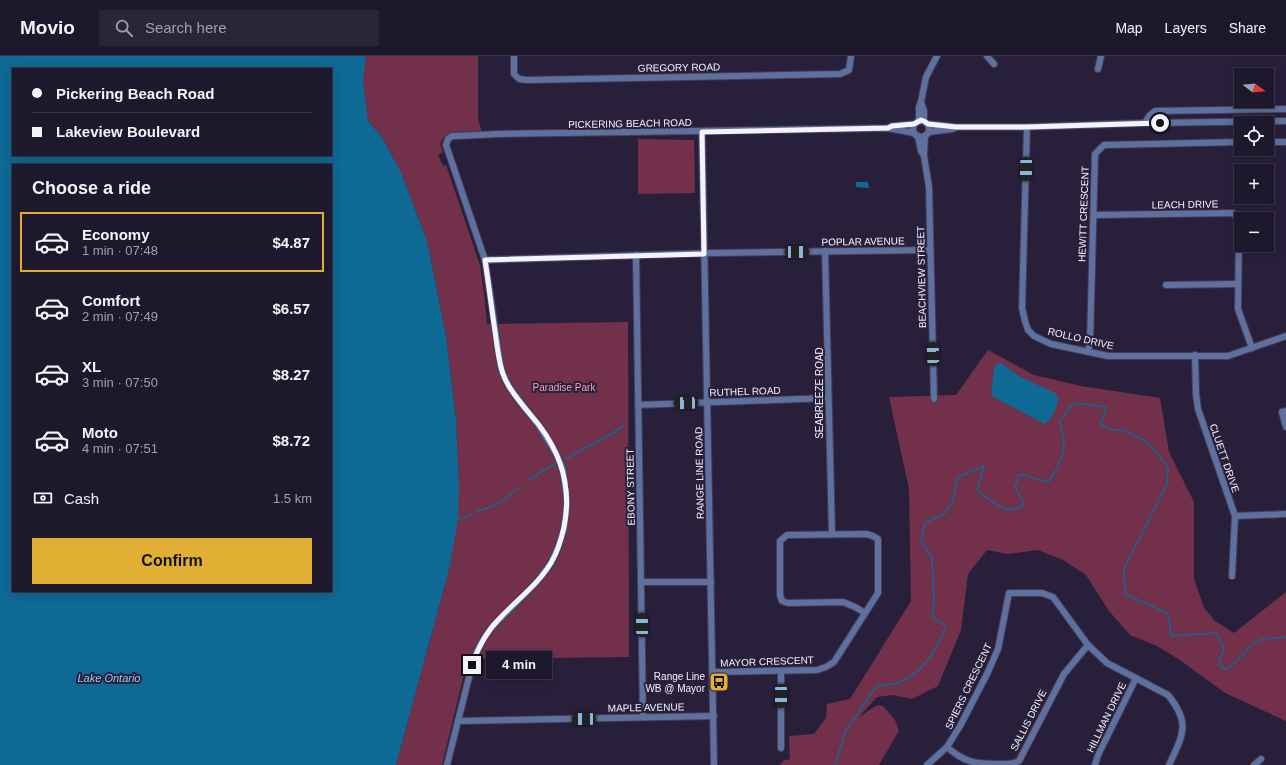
<!DOCTYPE html>
<html lang="en">
<head>
<meta charset="utf-8">
<style>
	body { margin:0; font-family:Helvetica,sans-serif; background:#2b2538; color:#f1f3f6; height:100vh; display:flex; flex-direction:column; font-size:15px; white-space:nowrap }
	* { box-sizing:border-box; margin:0 }
	p { font-size:13px; color:#a1a0a9 }
	.icon { flex:none; width:22px; height:22px; fill:none; stroke:currentColor; stroke-width:2; stroke-linecap:round; stroke-linejoin:round }
	.map { position:relative; flex:1; overflow:hidden }
	.drawer { position:absolute; left:12px; top:108px; width:320px; height:428px; display:flex; flex-direction:column; background:#1e182c; border-radius:0px; box-shadow:0 2px 10px #0003,0 0 0 1px #3c3748 }
	.drawer>* { flex:none }
	.banner { position:absolute; left:12px; top:12px; width:320px; height:88px; border-radius:0px; box-shadow:0 2px 10px #0003,0 0 0 1px #3c3748; display:grid; align-content:center; height:88px; padding:0 20px; background:#1e182c }
	.needle { width:26px; rotate:106deg }
	.tools { position:absolute; left:1234px; top:12px; display:grid; gap:8px }
	.tools a { display:grid; place-items:center; width:40px; height:40px; border-radius:0px; background:#1e182c; box-shadow:0 2px 10px #0003,0 0 0 1px #3c3748; font-size:20px }
	.end { position:absolute; width:18px; height:18px; margin:-9px; border:5px solid #f4f2fd; background:#111; box-shadow:0 0 0 2px #111 }
	.from { border-radius:50% }
	.bubble { position:absolute; height:28px; border-radius:0px; background:#1e182c; box-shadow:0 2px 10px #0003,0 0 0 1px #3c3748; font-size:13px; font-weight:800; line-height:28px; text-align:center }
	.car { position:absolute; width:12px; height:24px; margin:-12px -6px; border-radius:5px; box-shadow:0 0 3px 1px #0007; background:linear-gradient(#222 24%,#8ab4d8 0 40%,#222 0 76%,#8ab4d8 0 86%,#222 0) }
	.banner b { display:flex; align-items:center; gap:14px; height:38px; font-size:15px }
	.banner b+b { border-top:1px solid #3c3748 }
	.banner i { width:10px; height:10px; background:#f1f3f6 }
	ul { padding:0; list-style:none }
	li { display:flex; align-items:center; gap:12px; height:60px; margin:0 8px 6px; padding:0 12px; border:2px solid transparent; border-radius:0px }
	li div { flex:1 }
	li b { display:block; font-size:15px }
	li em { font-style:normal; font-weight:800 }
	li.selected { border-color:#e1af34 }
	li>.icon { width:36px; height:36px; stroke-width:1.5 }
	h2 { padding:0 20px; font-size:18px; line-height:48px }
	.pay { display:flex; align-items:center; gap:10px; height:44px; padding:0 20px; font-size:15px }
	.pay p { margin-inline-start:auto }
	.button { display:flex; gap:8px; margin-top:auto; padding:8px 20px }
	.button a { flex:1; height:46px; border-radius:0px; background:#e1af34; color:#111; font-size:16px; font-weight:800; line-height:46px; text-align:center }
	header { display:flex; align-items:center; gap:24px; box-sizing:border-box; height:56px; padding:0 20px; background:#1e182c; border-bottom:1px solid #3c3748 }
	header strong { font-size:19px }
	nav { display:flex; gap:22px; margin-inline-start:auto; font-size:14px }
	.search { width:280px; height:36px; background:#2b2538; display:flex; align-items:center; gap:10px; box-sizing:border-box; padding:0 14px; border-radius:0px; color:#a1a0a9; font-size:15px }
	.map>svg:first-child { display:block }
	.green { fill:#72304b }
	.water { fill:#0e6995; fill-rule:evenodd }
	.lines { fill:none; stroke-linecap:round; stroke-linejoin:round }
	.stream { stroke:#0e6995; stroke-width:1.5 }
	.minor-casing { stroke:#453d56; stroke-width:8 }
	.minor { stroke:#5e709d; stroke-width:6 }
	.route { stroke:#f4f2fd; stroke-width:5 }
	.labels { text-anchor:middle; stroke-width:4; stroke-linejoin:round; paint-order:stroke }
	.street-label { font-size:10px; fill:#f4f2fd; stroke:#28203b }
	.park-label { font-size:10px; fill:#f8a3c2; stroke:#28203b }
	.poi-label { font-size:10px; fill:#f4f2fd; stroke:#28203b; text-anchor:end }
	.water-label { font-size:11px; font-style:italic; fill:#92cdf3; stroke:#28203b }
</style>
</head>
<body>
<header>
<strong>Movio</strong>
<div class="search"><svg class="icon" aria-label="search" viewBox="0 0 24 24"><circle cx="10" cy="10" r="6"/><path d="M15 15l6 6"/></svg>Search here</div>
<nav><a>Map</a><a>Layers</a><a>Share</a></nav>
</header>
<div class="map">
<svg width="1286" height="709" viewBox="0 0 1286 709">
	<rect width="100%" height="100%" fill="#28203b"/>
	<g class="green">
		<path d="M 363,0 L 478,0 L 478,64 L 482,76 C 468,76 445,72 440,88 L 443,96 L 438,99 L 443,110 L 446,109 L 480,209 L 485,245 L 487,268 L 628,266 L 629,601 L 478,603 L 468,602 L 442,709 L 396,709 L 449,514 L 459,425 L 456,363 L 446,280 L 427,185 L 401,116 L 382,81 L 368,65 L 359,33 Z"/>
		<polygon points="638,83 694,84 695,137 638,138"/>
		<polygon points="988,294 1034,319 1081,330 1160,342 1169,396 1194,446 1194,523 1204,552 1215,565 1234,577 1286,536 1286,665 1225,637 1180,604 1157,590 1130,579 1109,555 1086,519 1063,504 1038,494 1008,498 987,494 968,518 961,574 938,630 912,643 892,639 877,641 859,661 877,649 883,650 895,664 899,675 879,709 780,709 783,705 790,703 789,680 814,678 826,662 827,648 850,643 911,545 909,433 889,341 956,339"/>
	</g>
	<g class="water">
		<path d="M 0,0 L 366,0 L 363,25 L 368,65 L 382,81 L 401,116 L 427,185 L 446,280 L 456,363 L 459,425 L 458,463 L 449,514 L 396,709 L 0,709 ZM 13,13 L 331,13 L 331,99 L 13,99 ZM 13,109 L 331,109 L 331,535 L 13,535 Z"/>
		<polygon points="856,126 868,126 869,132 856,131"/>
		<path d="M 997,307 L 1001,307 L 1019,320 L 1055,337 L 1058,341 C 1058,350 1053,363 1045,368 L 993,341 L 991,338 L 994,313 Z"/>
	</g>
	<g class="lines">
		<g class="stream">
			<polyline points="565,403 601,384 624,370"/>
			<polyline points="530,423 556,407"/>
			<polyline points="476,456 498,448 519,432"/>
			<polyline points="458,463 467,461 473,457"/>
			<path d="M 835,709 L 846,674 L 877,630 C 885,629 895,629 902,625 C 925,615 936,593 946,571 L 932,561 L 934,546 L 932,501 L 921,486 L 925,467 L 944,458 L 952,447 L 958,421 L 984,410 L 977,434 C 990,444 1009,463 1024,448 L 1015,431 L 1019,418 L 1048,426 C 1055,418 1064,400 1064,389 C 1064,381 1061,373 1059,365 L 1074,347 L 1106,351 L 1101,368 L 1113,374 L 1122,374 L 1144,384 L 1149,388 L 1168,411 L 1167,428 L 1124,513 L 1125,538 C 1139,545 1154,550 1168,558 L 1171,580 C 1186,578 1201,579 1216,577 L 1224,593 L 1219,605 L 1221,611 L 1226,613 C 1237,608 1243,597 1252,589 C 1260,581 1275,582 1286,581"/>
		</g>
		<defs>
			<g id="minor">
				<polyline points="514,0 514,18 519,23 527,24 840,18 849,14 851,0"/>
				<polyline points="987,0 994,8"/>
				<polyline points="1098,13 1101,0"/>
				<polyline points="921,46 924,55 924,65"/>
				<circle cx="921" cy="73" r="8"/>
				<polyline points="919,65 919,51 921,46 926,21 937,0"/>
				<polyline points="1145,67 1149,60 1155,55 1286,53"/>
				<polyline points="928,68 956,71 1027,71 1145,67 1286,65"/>
				<polyline points="1027,71 1022,252 1025,265 1028,274 1034,280 1051,288 1108,300 1228,300 1286,280"/>
				<polyline points="888,72 892,70 914,68"/>
				<polyline points="702,76 714,709"/>
				<polyline points="929,76 952,73 955,72"/>
				<polyline points="918,80 921,95 924,100 929,131 934,343"/>
				<polyline points="1267,86 1286,86"/>
				<polyline points="924,98 925,80"/>
				<polyline points="1094,159 1233,157 1238,162 1239,169 1238,253 1252,292"/>
				<polyline points="825,195 832,478"/>
				<polyline points="636,199 643,661"/>
				<polyline points="485,204 712,197 930,194"/>
				<polyline points="1166,229 1237,228"/>
				<polyline points="1088,296 1090,286 1095,98 1104,89 1241,86"/>
				<polyline points="1195,299 1196,338 1198,353 1235,460 1232,520"/>
				<polyline points="638,349 828,342"/>
				<polyline points="1286,355 1282,356 1286,371"/>
				<polyline points="1235,460 1286,458"/>
				<polyline points="641,526 711,526"/>
				<polyline points="713,616 817,614 826,611 834,606 878,537 878,483 873,480 866,478 787,479 780,485 780,539 782,545 788,547 843,546 855,551 865,557"/>
				<polyline points="781,616 781,692"/>
				<polyline points="458,665 714,660"/>
				<path d="M 947,691 C 964,706 974,708 997,708 C 1005,708 1012,709 1019,705 L 1064,618 L 1088,589"/>
				<polyline points="447,709 469,621 476,597 484,582 493,570 536,527 551,507 558,491 564,473 567,446 563,414 558,401 539,370 509,331 501,313 485,204 446,89 448,83 452,80 456,80 499,78 888,72 914,77"/>
				<path d="M 927,709 L 947,691 L 960,670 L 987,618 L 998,593 L 1009,537 L 1042,537 L 1053,541 L 1088,589 L 1107,607 L 1168,639 C 1191,667 1183,679 1169,709"/>
				<polyline points="1095,709 1098,699 1136,622"/>
				<polyline points="1254,709 1261,703"/>
			</g>
		</defs>
		<use href="#minor" class="minor-casing"/>
		<use href="#minor" class="minor"/>
	</g>
	<g class="lines">
		<path class="route" d="M 472,609 C 478,592 486,576 499,563 C 520,540 547,523 558,492 C 574,448 567,406 539,369 C 527,354 513,340 505,323 C 499,310 498,296 496,282 C 492,256 489,230 485,204 L 704,198 L 702,76 L 888,72 L 892,70 L 914,68 L 921,64 L 924,65 L 928,68 L 956,71 L 1026,71 L 1160,67"/>
	</g>
	<defs>
		<symbol id="bus-square" viewBox="-11 -11 22 22"><rect x="-9" y="-9" width="18" height="18" rx="4" fill="#e1af34" stroke="#28203b"/><path d="M-5-6H5V4H4V6H2V4H-2V6H-4V4H-5ZM-3.5-4V0h7V-4ZM-3.5 1.2v1.5H-2V1.2ZM2 1.2v1.5H3.5V1.2Z" fill="#111"/></symbol>
	</defs>
	<g fill-rule="evenodd">
		<use href="#bus-square" x="708" y="615" width="22" height="22"/>
	</g>
	<g class="labels">
		<g class="street-label">
			<text transform="translate(679 11) rotate(-1)" y="4">GREGORY ROAD</text>
			<text transform="translate(630 67) rotate(-1)" y="4">PICKERING BEACH ROAD</text>
			<text transform="translate(1185 148) rotate(-1)" y="4">LEACH DRIVE</text>
			<text transform="translate(1083 158) rotate(-88)" y="4">HEWITT CRESCENT</text>
			<text transform="translate(863 185) rotate(-1)" y="4">POPLAR AVENUE</text>
			<text transform="translate(921 221) rotate(-91)" y="4">BEACHVIEW STREET</text>
			<text transform="translate(1081 282) rotate(13)" y="4">ROLLO DRIVE</text>
			<text transform="translate(745 335) rotate(-2)" y="4">RUTHEL ROAD</text>
			<text transform="translate(819 337) rotate(-90)" y="4">SEABREEZE ROAD</text>
			<text transform="translate(1225 402) rotate(71)" y="4">CLUETT DRIVE</text>
			<text transform="translate(699 417) rotate(-91)" y="4">RANGE LINE ROAD</text>
			<text transform="translate(630 431) rotate(-91)" y="4">EBONY STREET</text>
			<text transform="translate(767 605) rotate(-2)" y="4">MAYOR CRESCENT</text>
			<text transform="translate(968 630) rotate(-64)" y="4">SPIERS CRESCENT</text>
			<text transform="translate(646 651) rotate(-1)" y="4">MAPLE AVENUE</text>
			<text transform="translate(1106 661) rotate(-64)" y="4">HILLMAN DRIVE</text>
			<text transform="translate(1028 664) rotate(-63)" y="4">SALLIS DRIVE</text>
		</g>
		<g class="park-label">
			<text x="564" y="335">Paradise Park</text>
		</g>
		<g class="poi-label">
			<text x="705" y="624">Range Line<tspan x="705" dy="12">WB @ Mayor</tspan></text>
		</g>
		<g class="water-label">
			<text x="109" y="626">Lake Ontario</text>
		</g>
	</g>
</svg>
<div class="tools">
<a><svg class="needle" viewBox="-14 -14 28 28"><path d="M0-13l5 13h-10z" fill="#e53935"/><path d="M0 13l5-13h-10z" fill="#a1a0a9"/></svg></a>
<a><svg class="icon" aria-label="locate" viewBox="0 0 24 24"><circle cx="12" cy="12" r="6"/><path d="M12 2v4M12 18v4M2 12h4M18 12h4"/></svg></a>
<a>+</a>
<a>−</a>
</div>
<i class="end from" style="left:1160px;top:67px"></i>
<i class="end" style="left:472px;top:609px"></i>
<div class="bubble" style="left:486px;top:595px;width:66px">4 min</div>
<i class="car" style="left:1026px;top:113px;rotate:181deg"></i>
<i class="car" style="left:797px;top:196px;rotate:89deg"></i>
<i class="car" style="left:933px;top:298px;rotate:358deg"></i>
<i class="car" style="left:686px;top:347px;rotate:268deg"></i>
<i class="car" style="left:642px;top:569px;rotate:359deg"></i>
<i class="car" style="left:781px;top:640px;rotate:180deg"></i>
<i class="car" style="left:584px;top:663px;rotate:269deg"></i>
<div class="banner">
<b><i class="from"></i>Pickering Beach Road</b>
<b><i></i>Lakeview Boulevard</b>
</div>
<section class="drawer">
<h2>Choose a ride</h2>
<ul>
<li class="selected"><svg class="icon" aria-label="car" viewBox="0 0 24 24"><path d="M5 17H2v-5l4-1 3-4h7l3 4 3 1v5h-3M9 17h6M6 11h13"/><circle cx="7" cy="17" r="2"/><circle cx="17" cy="17" r="2"/></svg><div><b>Economy</b><p>1 min · 07:48</p></div><em>$4.87</em></li>
<li><svg class="icon" aria-label="car" viewBox="0 0 24 24"><path d="M5 17H2v-5l4-1 3-4h7l3 4 3 1v5h-3M9 17h6M6 11h13"/><circle cx="7" cy="17" r="2"/><circle cx="17" cy="17" r="2"/></svg><div><b>Comfort</b><p>2 min · 07:49</p></div><em>$6.57</em></li>
<li><svg class="icon" aria-label="car" viewBox="0 0 24 24"><path d="M5 17H2v-5l4-1 3-4h7l3 4 3 1v5h-3M9 17h6M6 11h13"/><circle cx="7" cy="17" r="2"/><circle cx="17" cy="17" r="2"/></svg><div><b>XL</b><p>3 min · 07:50</p></div><em>$8.27</em></li>
<li><svg class="icon" aria-label="car" viewBox="0 0 24 24"><path d="M5 17H2v-5l4-1 3-4h7l3 4 3 1v5h-3M9 17h6M6 11h13"/><circle cx="7" cy="17" r="2"/><circle cx="17" cy="17" r="2"/></svg><div><b>Moto</b><p>4 min · 07:51</p></div><em>$8.72</em></li>
</ul>
<div class="pay"><svg class="icon" aria-label="cash" viewBox="0 0 24 24"><path d="M3 7h18v10H3z"/><circle cx="12" cy="12" r="2"/></svg>Cash<p>1.5 km</p></div>
<div class="button"><a>Confirm</a></div>
</section>
</div>
</body>
</html>
